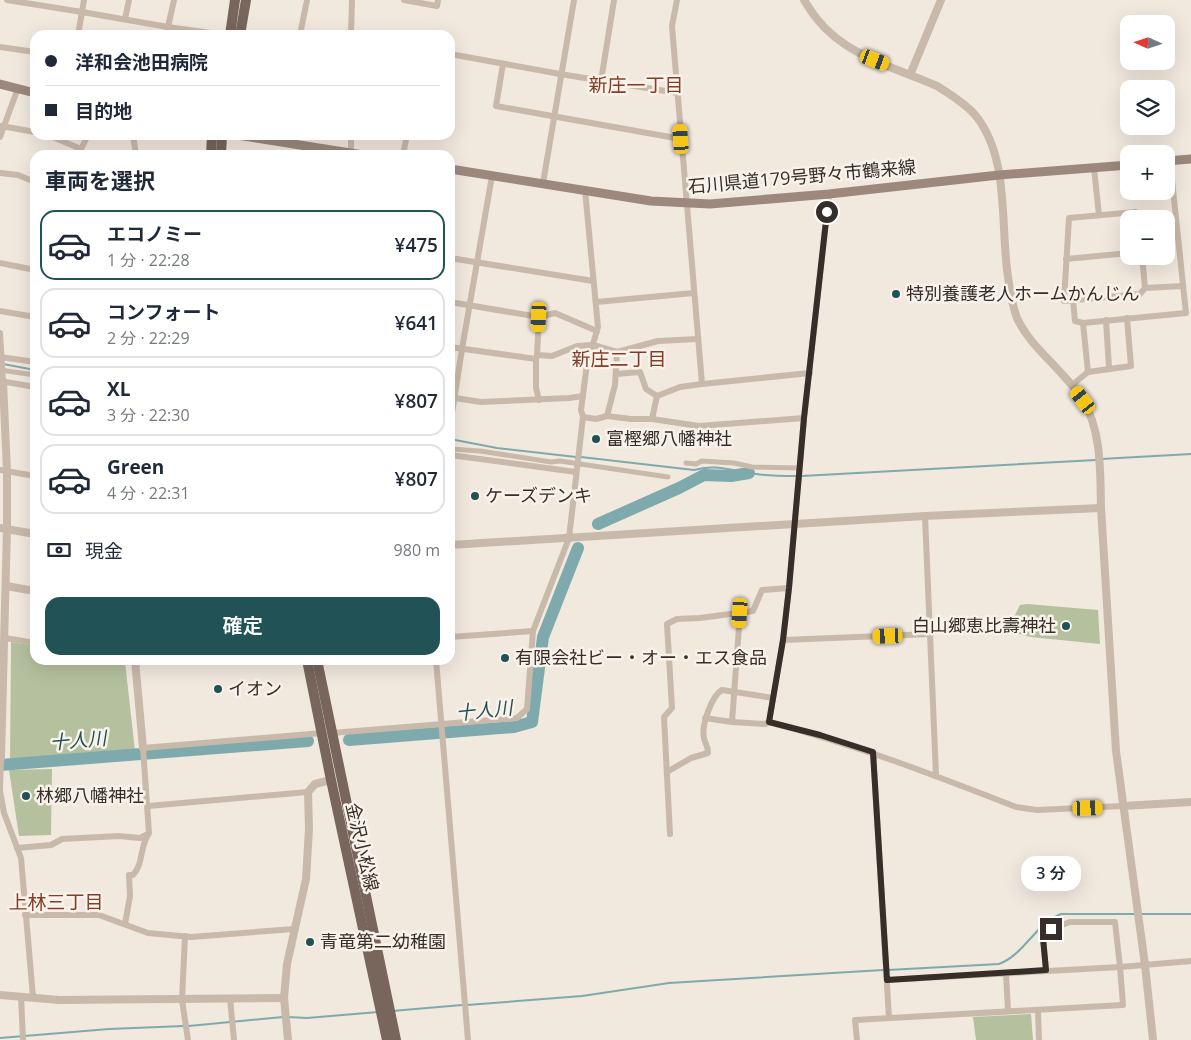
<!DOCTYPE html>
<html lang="ja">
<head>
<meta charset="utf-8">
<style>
	body { margin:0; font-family:"Open Sans","Noto Sans JP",sans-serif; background:#f6f6f7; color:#1f2937; height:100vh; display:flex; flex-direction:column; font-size:19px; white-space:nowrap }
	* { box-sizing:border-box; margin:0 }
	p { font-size:16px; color:#747a83 }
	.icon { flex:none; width:28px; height:28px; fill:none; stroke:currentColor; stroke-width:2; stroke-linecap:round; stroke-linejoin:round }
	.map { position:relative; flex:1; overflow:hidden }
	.side { position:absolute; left:30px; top:150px; width:425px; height:515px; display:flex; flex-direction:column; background:#fff; border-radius:15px; box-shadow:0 5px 20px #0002 }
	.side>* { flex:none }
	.top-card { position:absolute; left:30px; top:30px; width:425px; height:110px; border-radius:15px; box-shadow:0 5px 20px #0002; display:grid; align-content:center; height:110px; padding:0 15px; background:#fff }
	.needle { width:32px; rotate:273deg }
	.buttons { position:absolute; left:1120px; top:15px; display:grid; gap:10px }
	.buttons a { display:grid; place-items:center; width:55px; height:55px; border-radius:10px; background:#fff; box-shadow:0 5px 20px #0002; font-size:25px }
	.end { position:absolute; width:22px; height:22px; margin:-11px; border:6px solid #372e29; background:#fff; box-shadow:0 0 0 2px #fff }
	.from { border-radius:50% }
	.bubble { position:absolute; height:35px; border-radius:15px; background:#fff; box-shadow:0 5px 20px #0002; font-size:16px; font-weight:600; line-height:35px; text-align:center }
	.car { position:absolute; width:15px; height:30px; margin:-15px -8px; border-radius:6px; box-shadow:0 0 4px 1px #0007; background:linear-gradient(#f5c518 24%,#345 0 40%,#f5c518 0 76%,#345 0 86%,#f5c518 0) }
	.top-card b { display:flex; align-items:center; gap:18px; height:48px; font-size:19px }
	.top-card b+b { border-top:1px solid #e0e1e3 }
	.top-card i { width:12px; height:12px; background:#1f2937 }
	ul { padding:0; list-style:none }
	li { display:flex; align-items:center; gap:15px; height:70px; margin:0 10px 8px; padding:0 5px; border:2px solid #e0e1e3; border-radius:15px }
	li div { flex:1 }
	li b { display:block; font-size:19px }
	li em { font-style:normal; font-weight:600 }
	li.active { border-color:#215256 }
	li>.icon { width:45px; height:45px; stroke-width:1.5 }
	h2 { padding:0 15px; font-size:22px; line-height:60px }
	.pay { display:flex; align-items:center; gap:12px; height:55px; padding:0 15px; font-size:19px }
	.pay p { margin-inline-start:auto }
	.action { display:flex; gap:10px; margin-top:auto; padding:10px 15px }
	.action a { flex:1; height:58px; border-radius:15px; background:#215256; color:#fff; font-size:20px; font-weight:600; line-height:58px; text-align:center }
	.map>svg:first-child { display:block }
	.green { fill:#b4c09e }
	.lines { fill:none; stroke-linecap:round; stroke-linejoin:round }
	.stream { stroke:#7eaaad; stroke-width:2 }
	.river { stroke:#7eaaad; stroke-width:12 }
	.pedestrian { stroke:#c9b9aa; stroke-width:5 }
	.minor { stroke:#c9b9aa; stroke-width:6 }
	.tertiary { stroke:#c9b9aa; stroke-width:8 }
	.secondary { stroke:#9c887c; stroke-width:9 }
	.primary { stroke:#78655b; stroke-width:10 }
	.route { stroke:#372e29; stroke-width:6 }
	.poi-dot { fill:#215256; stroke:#f9f2ea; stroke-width:2 }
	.labels { text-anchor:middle; stroke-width:5; stroke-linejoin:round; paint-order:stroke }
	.street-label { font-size:18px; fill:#372e29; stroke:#f9f2ea }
	.poi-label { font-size:18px; fill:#372e29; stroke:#f9f2ea; text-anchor:start }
	.neighbourhood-label { font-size:19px; fill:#823e26; stroke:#f9f2ea }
	.water-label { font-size:19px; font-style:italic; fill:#215256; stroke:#f9f2ea }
</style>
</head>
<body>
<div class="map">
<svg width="1191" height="1040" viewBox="0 0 1191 1040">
	<rect width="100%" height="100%" fill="#f1e8de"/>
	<g class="green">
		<polygon points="1027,604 1098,610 1100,644 1031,637 1018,634 1010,625 1020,605"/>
		<polygon points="11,642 35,646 35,660 114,660 125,662 135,751 10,762"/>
		<polygon points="52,769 51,835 19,836 9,770"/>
		<polygon points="1031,1014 1033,1040 976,1040 973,1017"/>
	</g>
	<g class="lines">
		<g class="stream">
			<polyline points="3,364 35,370"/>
			<polyline points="450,439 497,448 576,457"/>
			<path d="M 581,457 L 694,470 C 714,464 729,470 749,473 C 764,476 781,476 797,476"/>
			<polyline points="1101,459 1191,454"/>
			<polyline points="802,476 1096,460"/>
			<polyline points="1141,914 1191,914"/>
			<path d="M 888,970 L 999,964 C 1025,954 1035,924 1061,914 L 1136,914"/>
			<polyline points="467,1005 582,996 669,983 883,970"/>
			<polyline points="392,1011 462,1005"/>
			<polyline points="288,1017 307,1018 378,1012"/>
			<polyline points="189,1026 283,1017"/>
			<polyline points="0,1038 109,1029 184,1026"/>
		</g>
		<g class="river">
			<polyline points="598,524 679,488 704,475 731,476 749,473"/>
			<polyline points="349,740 514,727 532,722 543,637 578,548"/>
			<polyline points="0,765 308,741"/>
		</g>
		<g class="pedestrian">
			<polyline points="0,370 35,375"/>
			<polyline points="450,449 480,451 551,462 560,461 668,477"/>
			<polyline points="686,463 696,464 702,461 734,463 752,467 800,468"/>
		</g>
		<g class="minor">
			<polyline points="7,0 82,12 84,0"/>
			<polyline points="174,0 168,27 225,35"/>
			<polyline points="404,0 437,6 438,0"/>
			<polyline points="677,0 672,26 702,384 810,373"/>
			<polyline points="125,19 129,0"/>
			<polyline points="78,35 82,12 168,27 166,35"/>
			<polyline points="300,35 307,0"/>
			<polyline points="351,35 352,0"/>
			<polyline points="0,47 35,52"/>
			<polyline points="450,54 560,74 678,93"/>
			<polyline points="503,64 496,106 681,139"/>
			<polyline points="601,81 614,0"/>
			<polyline points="1,126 35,132"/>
			<polyline points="48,135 81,149"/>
			<polyline points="133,135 136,155"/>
			<polyline points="351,135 351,148 353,155"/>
			<polyline points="0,137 18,88"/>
			<polyline points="78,155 88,135"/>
			<polyline points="403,155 407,135"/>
			<polyline points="1094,168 1099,215"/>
			<polyline points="0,173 18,175 35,182"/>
			<polyline points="543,183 574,0"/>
			<path d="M 829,194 L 804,418 L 789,588 L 783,640 L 769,722 C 854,744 934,775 1016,807 L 1037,810 L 1123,806"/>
			<polyline points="1137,219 1136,212 1069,218 1064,301 1140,294 1145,288 1142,256"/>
			<polyline points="450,258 593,281"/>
			<polyline points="1066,259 1129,253"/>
			<polyline points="0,263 35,270"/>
			<polyline points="1145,288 1183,286"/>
			<polyline points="1073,300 1075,321 1083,323"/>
			<polyline points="450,302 539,317 555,313 597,331"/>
			<polyline points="596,302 694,293"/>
			<polyline points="0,311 35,317"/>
			<polyline points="1106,320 1109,368"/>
			<polyline points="0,333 3,382"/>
			<polyline points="450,347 536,359 537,355 552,356 577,346 593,345 617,352 658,341 697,339"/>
			<polyline points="537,355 539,317"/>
			<polyline points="0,357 35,362"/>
			<polyline points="536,359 536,388 539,400"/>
			<polyline points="1088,372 1083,323 1186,313 1170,161"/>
			<polyline points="616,374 640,372 646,389 657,396"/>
			<polyline points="0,381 35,387"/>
			<polyline points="1072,385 1088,372 1131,366 1127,318"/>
			<polyline points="455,398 481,402 569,398 583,396"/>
			<polyline points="607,416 631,419 652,419 699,426 804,418"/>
			<polyline points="583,417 596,419 607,416 615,385 617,352"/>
			<polyline points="652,419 657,396 680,387 702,384"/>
			<polyline points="450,426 462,349 492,176"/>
			<polyline points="450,455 576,472"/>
			<polyline points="0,470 35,476"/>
			<polyline points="925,516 936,775"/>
			<polyline points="450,637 533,631 569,538 583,417 581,410 587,364 598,327 585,190"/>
			<polyline points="5,638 35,643"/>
			<polyline points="783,640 931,634"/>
			<polyline points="436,660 468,1040"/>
			<polyline points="705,718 732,722 765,724 769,722"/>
			<polyline points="732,722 740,613"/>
			<polyline points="332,733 517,718 527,709 533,631"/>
			<polyline points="873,752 889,1018"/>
			<polyline points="0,758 1,758 0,791 4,813 21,858 33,997"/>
			<path d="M 667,772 L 691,758 L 708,753 C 708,745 705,744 704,738 C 701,726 712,695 722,690 L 773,698"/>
			<polyline points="148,806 308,792"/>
			<polyline points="670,834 664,717 672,708 667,624 677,619 700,618 753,611 762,590 789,588"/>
			<polyline points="17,848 51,845 62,839 119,836 140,838 148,834"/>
			<polyline points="25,915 99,915 148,933 191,937 294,929"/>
			<path d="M 125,924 L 130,896 L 129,875 L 133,875 C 144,863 139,848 149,833 L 143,748 L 322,733"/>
			<polyline points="185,936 182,1000 188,1040"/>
			<polyline points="1006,973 1008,1011"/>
			<polyline points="887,980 1120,967 1115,922 1070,922 1051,929 1043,938 1046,970"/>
			<polyline points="21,996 23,1040"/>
			<polyline points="230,998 234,1040"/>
			<polyline points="1038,1010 1039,1040"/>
			<polyline points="857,1040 855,1020 1123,1005 1120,967 1191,961"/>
		</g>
		<g class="tertiary">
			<path d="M 804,0 C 808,6 812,13 817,19 C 846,56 896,68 937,86 C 950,94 966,104 976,116 C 1010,159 1000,225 1008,277 C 1010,290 1012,305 1017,318 C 1027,340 1046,356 1062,374 C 1069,382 1078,391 1083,400 C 1102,432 1100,472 1101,508"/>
			<polyline points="910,75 941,0"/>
			<polyline points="0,528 35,534"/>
			<polyline points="450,545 925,516 1101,508 1116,751 1145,965 1153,1040"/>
			<polyline points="6,586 35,591"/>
			<polyline points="135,660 143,748"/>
			<polyline points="1,758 7,529 7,471 3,382"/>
			<polyline points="1123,806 1191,802"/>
			<polyline points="0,995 59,1000 284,998"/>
			<polyline points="288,1040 284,998 287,964 306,879 309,829 308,792 315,784 331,780"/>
		</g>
		<g class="secondary">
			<polyline points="0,84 35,93"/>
			<polyline points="237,135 363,155"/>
			<polyline points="1166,161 1191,159"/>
			<polyline points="450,169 651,201 710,204 829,194 999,175 1129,165"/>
		</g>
		<g class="primary">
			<polyline points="230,35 235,0"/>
			<polyline points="240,35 246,0"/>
			<polyline points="211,155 212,135"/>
			<polyline points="221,155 222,135"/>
			<polyline points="307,660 331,780 387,1040"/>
			<polyline points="317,660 396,1040"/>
		</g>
	</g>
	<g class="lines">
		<polyline class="route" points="827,212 804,418 789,588 783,640 769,722 820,735 873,752 887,980 1046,970 1043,938 1051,929"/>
	</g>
	<g class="poi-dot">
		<circle cx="896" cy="294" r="5"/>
		<circle cx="596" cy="439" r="5"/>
		<circle cx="475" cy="496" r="5"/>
		<circle cx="1066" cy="626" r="5"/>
		<circle cx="505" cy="658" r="5"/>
		<circle cx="218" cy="689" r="5"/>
		<circle cx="26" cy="796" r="5"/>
		<circle cx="310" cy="942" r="5"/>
	</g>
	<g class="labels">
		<g class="street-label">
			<text transform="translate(802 177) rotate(-5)" y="6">石川県道179号野々市鶴来線</text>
			<text transform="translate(362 847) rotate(77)" y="6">金沢小松線</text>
		</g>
		<g class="poi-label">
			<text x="906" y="300">特別養護老人ホームかんじん</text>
			<text x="606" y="445">富樫郷八幡神社</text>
			<text x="485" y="502">ケーズデンキ</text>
			<text x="1056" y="632" text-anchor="end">白山郷恵比壽神社</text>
			<text x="515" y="664">有限会社ビー・オー・エス食品</text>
			<text x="228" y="695">イオン</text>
			<text x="36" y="802">林郷八幡神社</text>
			<text x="320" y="948">青竜第二幼稚園</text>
		</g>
		<g class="neighbourhood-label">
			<text x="636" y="92">新庄一丁目</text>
			<text x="619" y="366">新庄二丁目</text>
			<text x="56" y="909">上林三丁目</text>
		</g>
		<g class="water-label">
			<text transform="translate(484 710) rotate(-6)" y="7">十人川</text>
			<text transform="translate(78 740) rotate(-5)" y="7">十人川</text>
		</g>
	</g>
</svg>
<div class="buttons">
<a><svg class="needle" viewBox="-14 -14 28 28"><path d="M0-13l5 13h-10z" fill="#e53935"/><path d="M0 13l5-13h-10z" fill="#747a83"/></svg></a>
<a><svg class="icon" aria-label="layers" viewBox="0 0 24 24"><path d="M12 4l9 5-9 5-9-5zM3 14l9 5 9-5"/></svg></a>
<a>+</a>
<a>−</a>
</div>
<i class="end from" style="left:827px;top:212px"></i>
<i class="end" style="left:1051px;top:929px"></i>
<div class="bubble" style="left:1021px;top:856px;width:60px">3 分</div>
<i class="car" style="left:875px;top:60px;rotate:111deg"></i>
<i class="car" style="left:681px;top:139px;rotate:356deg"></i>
<i class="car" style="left:539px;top:317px;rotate:183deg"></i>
<i class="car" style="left:1083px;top:400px;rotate:323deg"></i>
<i class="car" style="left:740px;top:613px;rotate:184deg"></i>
<i class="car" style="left:888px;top:636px;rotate:268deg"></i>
<i class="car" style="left:1088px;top:808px;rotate:88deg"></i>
<div class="top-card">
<b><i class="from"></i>洋和会池田病院</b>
<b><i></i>目的地</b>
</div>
<section class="side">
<h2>車両を選択</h2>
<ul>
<li class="active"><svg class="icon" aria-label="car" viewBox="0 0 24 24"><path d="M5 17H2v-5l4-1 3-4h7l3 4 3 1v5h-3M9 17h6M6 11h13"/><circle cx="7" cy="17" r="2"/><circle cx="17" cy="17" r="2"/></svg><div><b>エコノミー</b><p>1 分 · 22:28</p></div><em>¥475</em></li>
<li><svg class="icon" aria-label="car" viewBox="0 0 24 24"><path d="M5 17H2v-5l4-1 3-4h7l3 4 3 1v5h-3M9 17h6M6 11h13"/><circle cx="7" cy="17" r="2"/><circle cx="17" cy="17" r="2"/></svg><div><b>コンフォート</b><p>2 分 · 22:29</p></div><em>¥641</em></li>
<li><svg class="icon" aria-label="car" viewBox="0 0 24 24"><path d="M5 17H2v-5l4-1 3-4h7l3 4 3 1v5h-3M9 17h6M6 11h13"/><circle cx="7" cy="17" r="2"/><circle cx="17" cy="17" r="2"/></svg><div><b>XL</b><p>3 分 · 22:30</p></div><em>¥807</em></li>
<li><svg class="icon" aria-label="car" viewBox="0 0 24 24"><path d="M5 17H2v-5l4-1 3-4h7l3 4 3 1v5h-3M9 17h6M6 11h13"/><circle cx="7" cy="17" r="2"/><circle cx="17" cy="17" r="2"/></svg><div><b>Green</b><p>4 分 · 22:31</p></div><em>¥807</em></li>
</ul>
<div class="pay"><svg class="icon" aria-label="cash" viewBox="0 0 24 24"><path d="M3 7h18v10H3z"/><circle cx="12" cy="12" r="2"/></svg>現金<p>980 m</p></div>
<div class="action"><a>確定</a></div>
</section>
</div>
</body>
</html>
